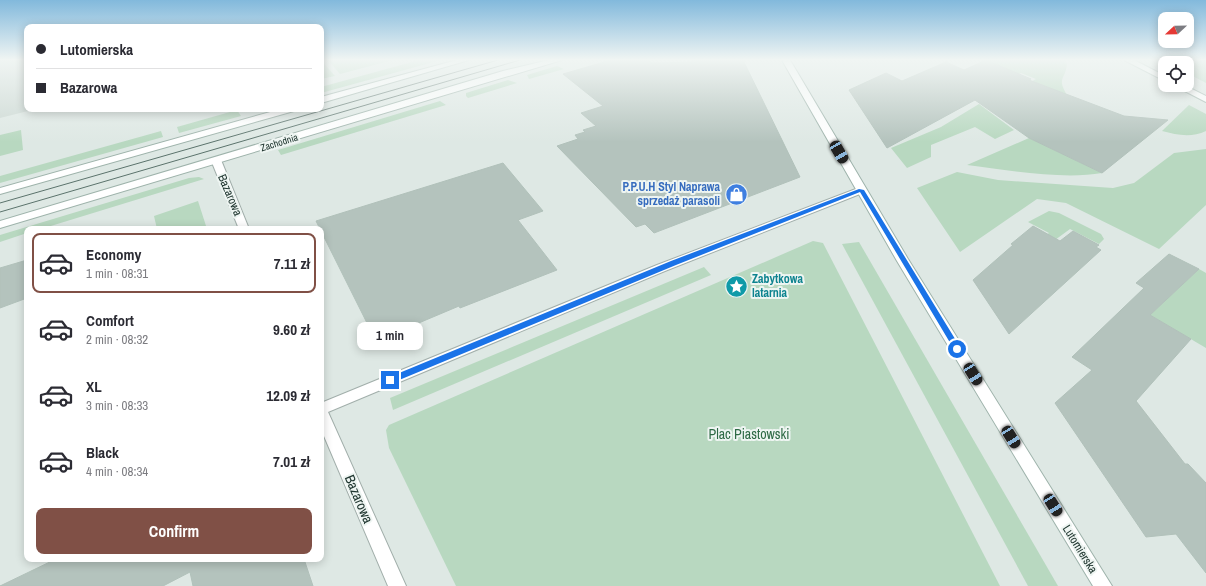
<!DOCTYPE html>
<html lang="en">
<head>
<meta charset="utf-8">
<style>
	body { margin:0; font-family:"Archivo Narrow",sans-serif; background:#f7f7f7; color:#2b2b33; height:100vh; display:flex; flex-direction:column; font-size:15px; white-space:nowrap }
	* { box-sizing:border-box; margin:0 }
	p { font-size:13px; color:#7c7c81 }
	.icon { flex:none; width:22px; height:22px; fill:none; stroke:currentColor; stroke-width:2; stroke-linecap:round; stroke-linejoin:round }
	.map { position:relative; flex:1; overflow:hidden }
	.side { position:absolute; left:24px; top:226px; width:300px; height:336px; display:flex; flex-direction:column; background:#fff; border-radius:8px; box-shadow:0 2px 10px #0003 }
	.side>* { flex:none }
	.top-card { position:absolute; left:24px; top:24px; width:300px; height:88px; border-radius:8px; box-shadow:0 2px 10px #0003; display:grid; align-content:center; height:88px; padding:0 12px; background:#fff }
	.needle { width:26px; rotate:248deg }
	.controls { position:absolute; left:1158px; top:12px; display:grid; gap:8px }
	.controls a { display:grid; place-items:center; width:36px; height:36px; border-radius:8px; background:#fff; box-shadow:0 2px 10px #0003; font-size:20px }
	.end { position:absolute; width:18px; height:18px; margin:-9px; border:5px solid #1a73e8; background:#fff; box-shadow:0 0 0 2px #fff }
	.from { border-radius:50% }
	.bubble { position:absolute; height:28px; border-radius:8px; background:#fff; box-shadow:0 2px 10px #0003; font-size:13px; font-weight:700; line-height:28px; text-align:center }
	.car { position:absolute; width:12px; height:24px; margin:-12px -6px; border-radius:5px; box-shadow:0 0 3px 1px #0007; background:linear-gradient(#222 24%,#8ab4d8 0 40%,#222 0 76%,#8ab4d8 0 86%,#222 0) }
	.top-card b { display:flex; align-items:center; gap:14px; height:38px; font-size:15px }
	.top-card b+b { border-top:1px solid #e1e1e2 }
	.top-card i { width:10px; height:10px; background:#2b2b33 }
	ul { padding:7px 0 0; list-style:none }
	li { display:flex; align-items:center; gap:12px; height:60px; margin:0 8px 6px; padding:0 4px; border:2px solid transparent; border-radius:8px }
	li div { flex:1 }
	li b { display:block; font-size:15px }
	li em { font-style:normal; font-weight:700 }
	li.active { border-color:#805046 }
	li>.icon { width:36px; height:36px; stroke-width:1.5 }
	.button { display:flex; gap:8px; margin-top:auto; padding:8px 12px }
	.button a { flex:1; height:46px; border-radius:8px; background:#805046; color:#fff; font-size:16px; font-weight:700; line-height:46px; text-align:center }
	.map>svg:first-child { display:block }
	.built { fill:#ccd8d3 }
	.green { fill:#b8d8c0 }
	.building { fill:#b4c3bd; stroke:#b1c1ba }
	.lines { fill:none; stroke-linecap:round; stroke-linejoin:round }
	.minor-casing { stroke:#a2afab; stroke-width:2 }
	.secondary-casing { stroke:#9eb3ab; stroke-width:2 }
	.minor { fill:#fff; fill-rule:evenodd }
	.secondary { fill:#fff; fill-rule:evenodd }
	.tram { stroke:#5b736c; stroke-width:1 }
	.route { fill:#1a73e8 }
	.labels { text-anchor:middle; stroke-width:4; stroke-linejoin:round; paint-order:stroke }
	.far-street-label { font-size:10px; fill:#213731; stroke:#eef5f2 }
	.shop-label { font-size:12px; font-weight:bold; fill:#366cbe; stroke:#eef5f2; text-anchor:end }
	.street-label { font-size:12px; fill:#213731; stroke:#eef5f2 }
	.culture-label { font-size:12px; font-weight:bold; fill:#0d838f; stroke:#eef5f2; text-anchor:start }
	.near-park-label { font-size:14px; fill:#2e6a45; stroke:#eef5f2 }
	.near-street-label { font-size:14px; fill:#213731; stroke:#eef5f2 }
</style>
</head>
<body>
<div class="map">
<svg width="1206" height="586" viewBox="0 0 1206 586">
	<rect width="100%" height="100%" fill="#dee8e4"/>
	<polygon class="built" points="0,60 27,60 27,109 36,109 0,118"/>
	<g class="green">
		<polygon points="321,60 335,76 321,79"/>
		<polygon points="328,60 393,60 340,74"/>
		<polygon points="419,60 441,60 321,93 321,87"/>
		<path d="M 988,60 L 1061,60 L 1067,63 C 1066,80 1056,77 1067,95 L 991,104 L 1036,79 L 1021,73 L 1012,78 L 987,67 L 995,63 Z"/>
		<polygon points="1161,60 1206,60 1206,83 1187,73 1187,63 1167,63"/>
		<polygon points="557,66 564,69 529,79 527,75"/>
		<polygon points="508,80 517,83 468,98 466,96 466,93"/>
		<polygon points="440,101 446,105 281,155 278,150"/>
		<polygon points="979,104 1014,130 995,139 975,127 931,145 931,157 907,168 891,148 941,127"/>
		<path d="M 1189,105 L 1206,114 L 1206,131 C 1191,138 1177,135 1162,131 Z"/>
		<polygon points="237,110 241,116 179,133 177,127"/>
		<polygon points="21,130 23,150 0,156 0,135"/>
		<polygon points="161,131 163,137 0,183 0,176"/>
		<path d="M 1029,138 L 1102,173 C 1063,180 1006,170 967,165 Z"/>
		<polygon points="1206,149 1206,205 1159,249 1066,203 1037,199 960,252 917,188 957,172 998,180 1113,188 1134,183 1174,153"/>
		<polygon points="199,177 204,179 41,229 27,229 27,233 0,242 0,235 189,178"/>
		<polygon points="198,201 207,229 157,229 154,216"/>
		<polygon points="1049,211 1059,213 1101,234 1104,239 1099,244 1070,229 1055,240 1017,257 1049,233 1028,222"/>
		<polygon points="813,241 823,243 1000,586 456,586 389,448 386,430 389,425"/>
		<polygon points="859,242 1058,586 1028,586 842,244"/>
		<polygon points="704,267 711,275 393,410 390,398"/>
		<polygon points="1199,269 1206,273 1206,348 1150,315"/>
	</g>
	<g class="building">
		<polygon points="611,60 647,60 652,63 696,62 695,60 743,60 800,177 654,233 645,224 636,227 557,146 578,139 575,135 585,132 583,130 596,126 581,113 603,106 563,74"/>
		<polygon points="986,60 1031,79 1029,80 1124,116 1168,120 1102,173 1029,138 975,100 887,148 849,90 886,73 902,81 946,62 964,70"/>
		<polygon points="503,163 543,211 518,220 557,270 460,308 459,306 376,341 316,221"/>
		<polygon points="1033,226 1060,241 1073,231 1099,245 1096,247 1101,250 1009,334 973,280 1013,245 1011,244"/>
		<polygon points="1169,254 1199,269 1150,315 1191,339 1136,401 1185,464 1188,464 1206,483 1206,573 1176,534 1146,537 1055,403 1092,370 1072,357 1144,288 1136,283"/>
		<polygon points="27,260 27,298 0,308 0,268"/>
		<polygon points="56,559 304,559 313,586 193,586 190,572 163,586 0,586"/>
	</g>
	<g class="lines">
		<defs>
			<g id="minor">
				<polygon points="216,157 221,160 249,229 239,229 211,160"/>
				<polygon points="861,187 865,188 866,190 865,192 665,271 328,412 406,586 388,586 321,429 321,403 657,265"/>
			</g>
			<g id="secondary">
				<polygon points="457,60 469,60 321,103 321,97"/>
				<polygon points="549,60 562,60 0,228 0,221 503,71"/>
				<polygon points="782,60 790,60 908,259 1112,586 1093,586 897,261"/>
				<polygon points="1124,60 1134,60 1165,76 1165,81"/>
				<polygon points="1173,85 1184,85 1206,96 1206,102"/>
				<polygon points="281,109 295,109 294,111 0,194 0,188"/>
			</g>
		</defs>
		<use href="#minor" class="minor-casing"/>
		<use href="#secondary" class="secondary-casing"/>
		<use href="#minor" class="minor"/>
		<use href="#secondary" class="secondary"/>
		<g class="tram">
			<polyline points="0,203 498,60"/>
			<polyline points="0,212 520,60"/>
		</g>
	</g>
	<linearGradient id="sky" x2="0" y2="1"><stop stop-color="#82b9dc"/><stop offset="0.42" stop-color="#f0f5f3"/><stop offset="1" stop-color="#f0f5f3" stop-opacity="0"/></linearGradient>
	<rect width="1206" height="142" fill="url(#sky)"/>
	<polygon class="route" points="859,189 864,190 960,347 960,351 955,351 860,192 676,265 392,383 387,383 386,380 387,378 671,261"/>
	<defs>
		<symbol id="shop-disc" viewBox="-11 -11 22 22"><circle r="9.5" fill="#3f7fe0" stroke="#eef5f2"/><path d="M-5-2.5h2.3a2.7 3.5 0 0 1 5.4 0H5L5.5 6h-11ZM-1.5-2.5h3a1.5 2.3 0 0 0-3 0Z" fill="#fff"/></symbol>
		<symbol id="sight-disc" viewBox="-11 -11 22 22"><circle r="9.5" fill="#0f9aa8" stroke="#eef5f2"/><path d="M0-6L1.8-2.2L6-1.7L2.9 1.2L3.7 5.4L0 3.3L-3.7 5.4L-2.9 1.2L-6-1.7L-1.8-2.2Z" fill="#fff"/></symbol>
	</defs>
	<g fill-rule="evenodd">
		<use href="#shop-disc" x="724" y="182" width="25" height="25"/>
		<use href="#sight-disc" x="724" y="274" width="25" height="25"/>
	</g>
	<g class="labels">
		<g class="far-street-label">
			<text transform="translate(279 142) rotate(-17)" y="4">Zachodnia</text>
		</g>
		<g class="shop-label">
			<text x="720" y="191">P.P.U.H Styl Naprawa<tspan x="720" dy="14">sprzedaż parasoli</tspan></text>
		</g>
		<g class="street-label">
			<text transform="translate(230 195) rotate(67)" y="4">Bazarowa</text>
			<text transform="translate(1080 549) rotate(58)" y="4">Lutomierska</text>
		</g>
		<g class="culture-label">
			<text x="752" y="283">Zabytkowa<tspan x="752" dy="14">latarnia</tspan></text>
		</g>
		<g class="near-park-label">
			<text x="749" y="439">Plac Piastowski</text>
		</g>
		<g class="near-street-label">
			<text transform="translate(359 499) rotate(67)" y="5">Bazarowa</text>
		</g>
	</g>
</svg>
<div class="controls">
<a><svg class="needle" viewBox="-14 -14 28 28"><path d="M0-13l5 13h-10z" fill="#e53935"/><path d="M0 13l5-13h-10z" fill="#7c7c81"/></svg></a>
<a><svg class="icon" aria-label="locate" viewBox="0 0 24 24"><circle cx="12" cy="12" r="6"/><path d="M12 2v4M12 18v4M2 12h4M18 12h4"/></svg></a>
</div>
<i class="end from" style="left:957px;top:349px"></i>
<i class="end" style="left:390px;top:380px"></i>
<div class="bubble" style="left:357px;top:322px;width:66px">1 min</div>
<i class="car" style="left:839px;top:152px;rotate:150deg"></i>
<i class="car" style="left:973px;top:374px;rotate:148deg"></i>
<i class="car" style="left:1011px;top:437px;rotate:148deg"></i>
<i class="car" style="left:1053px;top:505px;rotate:148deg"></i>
<div class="top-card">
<b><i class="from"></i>Lutomierska</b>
<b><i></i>Bazarowa</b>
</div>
<section class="side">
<ul>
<li class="active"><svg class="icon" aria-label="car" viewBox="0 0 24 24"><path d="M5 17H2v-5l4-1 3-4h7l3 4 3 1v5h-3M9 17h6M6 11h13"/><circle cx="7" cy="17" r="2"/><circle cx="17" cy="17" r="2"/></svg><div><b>Economy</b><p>1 min · 08:31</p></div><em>7.11 zł</em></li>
<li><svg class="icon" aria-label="car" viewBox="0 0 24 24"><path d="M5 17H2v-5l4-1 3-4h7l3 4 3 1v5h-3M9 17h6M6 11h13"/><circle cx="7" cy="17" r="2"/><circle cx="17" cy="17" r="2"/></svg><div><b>Comfort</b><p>2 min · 08:32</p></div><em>9.60 zł</em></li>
<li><svg class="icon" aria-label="car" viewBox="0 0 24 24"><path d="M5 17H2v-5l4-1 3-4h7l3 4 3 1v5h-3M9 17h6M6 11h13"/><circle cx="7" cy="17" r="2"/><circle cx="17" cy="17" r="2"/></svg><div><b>XL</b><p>3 min · 08:33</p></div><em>12.09 zł</em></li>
<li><svg class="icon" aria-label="car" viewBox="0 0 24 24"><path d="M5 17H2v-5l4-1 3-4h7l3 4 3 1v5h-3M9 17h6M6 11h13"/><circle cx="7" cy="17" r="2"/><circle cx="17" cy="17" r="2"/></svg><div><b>Black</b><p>4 min · 08:34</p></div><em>7.01 zł</em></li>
</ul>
<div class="button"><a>Confirm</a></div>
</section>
</div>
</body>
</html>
